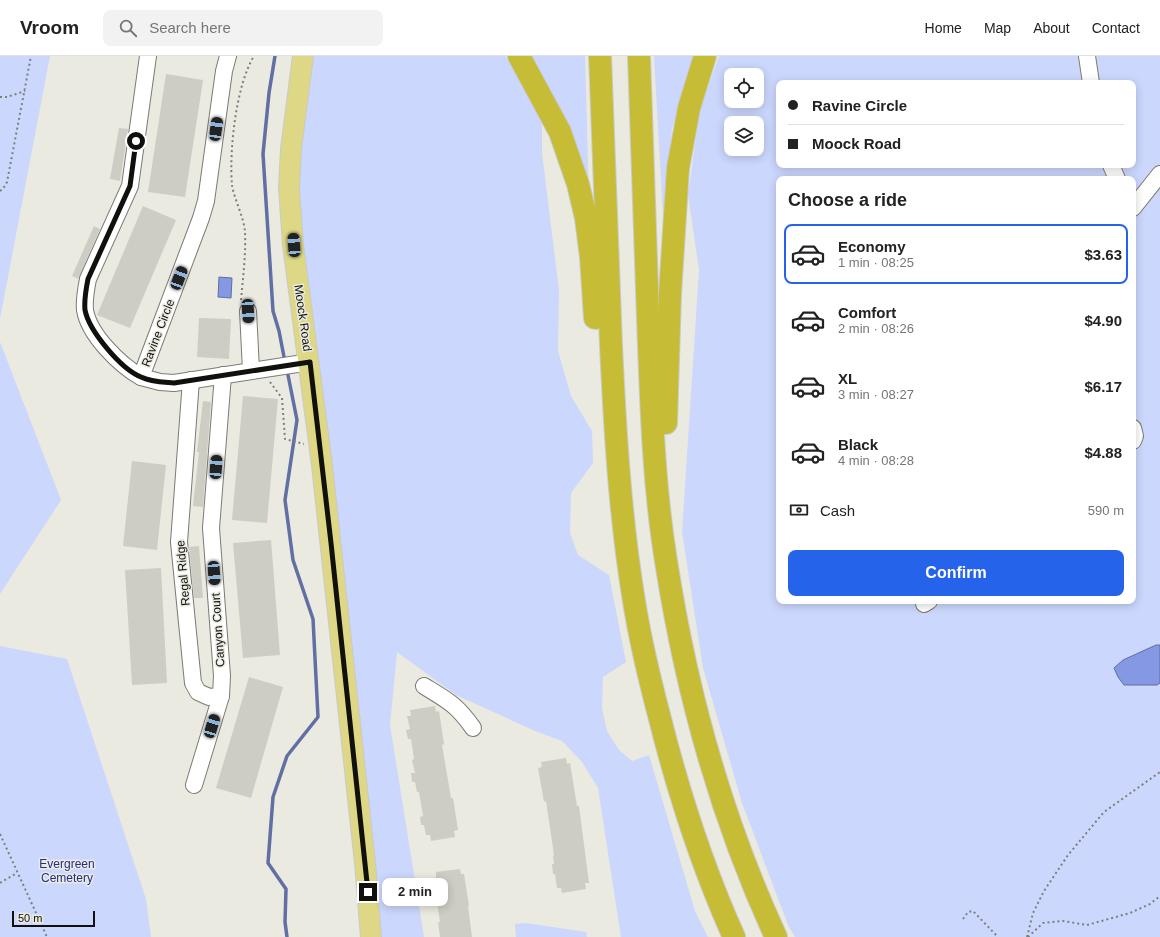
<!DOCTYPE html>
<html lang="en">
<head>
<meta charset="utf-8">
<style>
	body { margin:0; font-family:Helvetica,sans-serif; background:#f2f2f2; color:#222; height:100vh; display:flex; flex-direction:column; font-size:15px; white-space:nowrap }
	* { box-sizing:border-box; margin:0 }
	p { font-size:13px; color:#767676 }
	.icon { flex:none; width:22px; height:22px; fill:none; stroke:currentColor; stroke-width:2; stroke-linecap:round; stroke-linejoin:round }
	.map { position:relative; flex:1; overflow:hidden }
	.panel { position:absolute; left:776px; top:120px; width:360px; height:428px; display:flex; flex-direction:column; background:#fff; border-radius:8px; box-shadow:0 2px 10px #0003 }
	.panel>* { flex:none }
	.top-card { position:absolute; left:776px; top:24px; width:360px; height:88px; border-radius:8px; box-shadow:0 2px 10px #0003; display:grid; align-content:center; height:88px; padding:0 12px; background:#fff }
	.tools { position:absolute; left:724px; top:12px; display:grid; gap:8px }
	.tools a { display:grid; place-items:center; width:40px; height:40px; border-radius:8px; background:#fff; box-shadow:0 2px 10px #0003; font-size:20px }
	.scale { position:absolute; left:12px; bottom:10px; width:83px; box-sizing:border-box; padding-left:4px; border:2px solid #10100d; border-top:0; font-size:11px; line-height:14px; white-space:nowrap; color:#10100d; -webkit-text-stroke:3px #eaeae1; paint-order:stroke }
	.end { position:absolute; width:18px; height:18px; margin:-9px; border:5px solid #10100d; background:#fff; box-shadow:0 0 0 2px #fff }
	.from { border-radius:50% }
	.bubble { position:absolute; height:28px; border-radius:8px; background:#fff; box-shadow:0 2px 10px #0003; font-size:13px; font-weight:700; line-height:28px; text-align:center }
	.car { position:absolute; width:12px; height:24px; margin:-12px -6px; border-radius:5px; box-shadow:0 0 3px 1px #0007; background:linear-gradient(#222 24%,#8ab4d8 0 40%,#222 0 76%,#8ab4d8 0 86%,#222 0) }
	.top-card b { display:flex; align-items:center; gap:14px; height:38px; font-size:15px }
	.top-card b+b { border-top:1px solid #e0e0e0 }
	.top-card i { width:10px; height:10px; background:#222 }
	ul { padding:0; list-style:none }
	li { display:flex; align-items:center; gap:12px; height:60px; margin:0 8px 6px; padding:0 4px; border:2px solid transparent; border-radius:8px }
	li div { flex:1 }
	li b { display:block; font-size:15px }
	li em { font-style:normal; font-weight:700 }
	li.on { border-color:#2563eb }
	li>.icon { width:36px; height:36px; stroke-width:1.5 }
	h2 { padding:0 12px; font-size:18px; line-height:48px }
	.pay { display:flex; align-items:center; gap:10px; height:44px; padding:0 12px; font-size:15px }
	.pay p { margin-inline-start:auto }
	.button { display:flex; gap:8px; margin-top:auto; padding:8px 12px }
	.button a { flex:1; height:46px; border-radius:8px; background:#2563eb; color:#fff; font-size:16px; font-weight:700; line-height:46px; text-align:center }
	header { display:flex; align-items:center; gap:24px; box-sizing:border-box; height:56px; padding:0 20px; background:#fff; border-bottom:1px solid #e0e0e0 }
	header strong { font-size:19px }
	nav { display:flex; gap:22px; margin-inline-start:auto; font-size:14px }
	.search { width:280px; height:36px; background:#f2f2f2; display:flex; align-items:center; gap:10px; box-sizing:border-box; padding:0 14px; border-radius:8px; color:#767676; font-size:15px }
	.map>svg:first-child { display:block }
	.green { fill:#cbd7fd; fill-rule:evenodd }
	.water { fill:#8498e4; stroke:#616fa4 }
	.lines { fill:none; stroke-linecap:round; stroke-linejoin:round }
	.stream { stroke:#616fa4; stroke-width:3.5 }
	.building { fill:#cdcdc4 }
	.minor-casing { stroke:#7c7b73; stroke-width:18 }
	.major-casing { stroke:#cacaca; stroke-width:22 }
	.highway-casing { stroke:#cacaca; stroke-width:24 }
	.path { stroke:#7f7f79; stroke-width:2; stroke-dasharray:2 3; stroke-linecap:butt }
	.minor { stroke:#fff; stroke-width:16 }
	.major { stroke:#ddd786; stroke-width:20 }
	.highway { stroke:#c6bc35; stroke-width:22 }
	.route { stroke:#10100d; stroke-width:5 }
	.labels { text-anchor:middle; stroke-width:3; stroke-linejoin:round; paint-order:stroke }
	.street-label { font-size:12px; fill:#10100d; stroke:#eaeae1 }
	.park-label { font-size:12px; fill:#242e84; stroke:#eaeae1 }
</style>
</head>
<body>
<header>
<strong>Vroom</strong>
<div class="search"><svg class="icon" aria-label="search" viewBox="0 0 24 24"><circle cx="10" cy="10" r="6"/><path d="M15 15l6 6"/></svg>Search here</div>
<nav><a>Home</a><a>Map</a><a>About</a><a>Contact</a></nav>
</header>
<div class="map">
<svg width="1160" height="881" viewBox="0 0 1160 881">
	<rect width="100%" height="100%" fill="#eaeae1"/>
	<g class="green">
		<polygon points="0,0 50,0 0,263"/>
		<polygon points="309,0 506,0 542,59 542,97 559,234 558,295 571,340 592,375 593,407 571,437 570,477 578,499 609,519 626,606 603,621 602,652 607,675 619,694 632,705 649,699 695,855 708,881 621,881 598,732 582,706 562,685 535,675 456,639 397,596 390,669 424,881 376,881 323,350 299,153 297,72"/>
		<polygon points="527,0 585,0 589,142"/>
		<polygon points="654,0 694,0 672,73 663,160"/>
		<path d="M 719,0 L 1160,0 L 1160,881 L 795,881 L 788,869 L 742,747 L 703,612 L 682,476 L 699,214 L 688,139 L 700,53 ZM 731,19 L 757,19 L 757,45 L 731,45 ZM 779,27 L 1133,27 L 1133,109 L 779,109 ZM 731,67 L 757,67 L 757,93 L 731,93 ZM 779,123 L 1133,123 L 1133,545 L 779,545 Z"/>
		<polygon points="0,286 61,444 0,538"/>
		<polygon points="0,590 67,603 146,843 151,881 0,881"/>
		<polygon points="526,867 586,876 587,881 516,881 515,868"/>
	</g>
	<g class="water">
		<polygon points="219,221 232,222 231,242 218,241"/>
		<polygon points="1156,589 1160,589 1160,627 1157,629 1124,629 1118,621 1114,612 1123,604"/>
	</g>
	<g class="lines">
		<g class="stream">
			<polyline points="275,0 269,37 263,98 273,255 279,275 285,306"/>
			<polyline points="287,881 285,866 286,833 268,807 273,741 287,700 318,661 313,563 293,504 285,444 297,364 287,314"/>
		</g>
	</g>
	<g class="building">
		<polygon points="166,18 203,24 185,141 148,136"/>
		<polygon points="119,72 128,73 120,125 110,123"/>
		<polygon points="143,150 176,164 130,272 97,259"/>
		<polygon points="94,170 100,173 78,223 72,220"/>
		<polygon points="199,262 231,263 229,303 197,301"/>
		<polygon points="243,340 278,343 267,467 232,464"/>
		<polygon points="203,345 211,346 203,451 193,450 199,396 197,396"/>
		<polygon points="132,405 166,409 157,494 123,490"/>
		<polygon points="271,484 280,599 243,602 233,487"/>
		<polygon points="199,490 203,542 194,542 189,491"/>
		<polygon points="161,512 167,627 132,629 125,514"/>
		<polygon points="249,621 283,631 251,742 216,732"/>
		<polygon points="435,650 436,656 439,655 444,688 442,689 451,742 453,742 458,774 454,775 455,781 431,785 430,779 426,779 424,769 421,769 420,761 423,760 419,736 417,736 415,726 412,726 411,717 415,717 412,704 414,703 411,683 408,683 406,674 410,673 407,660 411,660 410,654"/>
		<polygon points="566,702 567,708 570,707 577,750 579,750 589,827 585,827 586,833 562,837 561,832 557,832 555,818 553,818 552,808 554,808 553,800 554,799 546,745 544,746 538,712 542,711 541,706"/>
		<polygon points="460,813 461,818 464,818 469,850 468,850 472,881 440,881 438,866 440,866 437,845 433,845 431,836 435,835 433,822 436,822 436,816"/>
	</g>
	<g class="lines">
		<defs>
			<g id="minor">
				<path d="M 148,0 L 130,130 L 88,223 C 86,233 84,244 85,254 C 89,279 120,309 141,321 L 201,162 L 206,145 L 224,15 L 228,0"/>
				<polyline points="1087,0 1091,27"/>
				<polyline points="1111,109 1117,123"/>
				<polyline points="1133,152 1160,118"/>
				<polyline points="248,255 251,314"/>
				<polyline points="141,321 160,326 174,327 310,306"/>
				<polyline points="191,324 179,486 193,627 198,636 209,641 221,640"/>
				<polyline points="1133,372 1135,380 1133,385"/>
				<polyline points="924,548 929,545"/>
				<path d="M 424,630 C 447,644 457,649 473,672"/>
				<polyline points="194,729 221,640 222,620 211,472 223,319"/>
			</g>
			<polyline id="major" points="303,0 291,93 289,132 293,189 322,409 365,807 371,881"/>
			<g id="highway">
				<polyline points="519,0 560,76 578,128 586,162 591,201 595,262"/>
				<path d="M 600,0 C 604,96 607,192 611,289 C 615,374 620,460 634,545 C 640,583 649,621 659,659 C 678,735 702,810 734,881"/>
				<path d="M 639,0 C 642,87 645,175 648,262 C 651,343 653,425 666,505 C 686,634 721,762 776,881"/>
				<polyline points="666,367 670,238 678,112 689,52 705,0"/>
			</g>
		</defs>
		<use href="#minor" class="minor-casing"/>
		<use href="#major" class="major-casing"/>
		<use href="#highway" class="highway-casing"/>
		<g class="path">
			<polyline points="0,41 7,41 25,35"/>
			<polyline points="0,135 3,133 7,126 31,0"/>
			<path d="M 241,244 C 243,221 246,198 245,176 C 244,161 234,143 232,129 C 229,95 236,29 254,0"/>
			<polyline points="270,326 282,342 285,383 304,388"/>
			<polyline points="0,778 47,881"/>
			<polyline points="0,827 17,817"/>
			<polyline points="963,863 968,856 973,855 998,881"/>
			<polyline points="1027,881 1033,857 1044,835 1068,799 1104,756 1160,716"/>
			<polyline points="1028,881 1043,867 1063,865 1087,869 1130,857 1150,848 1160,840"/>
		</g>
		<use href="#minor" class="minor"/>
		<use href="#major" class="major"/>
		<use href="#highway" class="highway"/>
	</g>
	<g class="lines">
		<path class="route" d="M 136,85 L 130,130 L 88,223 C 86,233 84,244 85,254 C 89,275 121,313 141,321 C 151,326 163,326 174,327 L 310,306 L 331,487 L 368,836"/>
	</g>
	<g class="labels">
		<g class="street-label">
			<text transform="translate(303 262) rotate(82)" y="4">Moock Road</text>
			<text transform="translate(158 277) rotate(-69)" y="4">Ravine Circle</text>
			<text transform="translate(183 517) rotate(-95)" y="4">Regal Ridge</text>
			<text transform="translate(218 574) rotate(-94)" y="4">Canyon Court</text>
		</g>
		<g class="park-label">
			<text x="67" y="812">Evergreen<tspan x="67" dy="14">Cemetery</tspan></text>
		</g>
	</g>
</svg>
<div class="tools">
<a><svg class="icon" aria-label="locate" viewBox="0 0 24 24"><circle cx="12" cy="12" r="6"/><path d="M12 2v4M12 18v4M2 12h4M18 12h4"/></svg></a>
<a><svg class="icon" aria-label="layers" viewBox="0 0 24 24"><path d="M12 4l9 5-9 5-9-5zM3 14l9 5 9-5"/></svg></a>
</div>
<div class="scale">50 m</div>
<i class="end from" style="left:136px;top:85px"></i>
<i class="end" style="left:368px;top:836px"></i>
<div class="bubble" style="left:382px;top:822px;width:66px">2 min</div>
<i class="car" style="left:216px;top:73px;rotate:8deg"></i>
<i class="car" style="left:294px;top:189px;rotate:356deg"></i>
<i class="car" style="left:179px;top:222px;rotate:21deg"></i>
<i class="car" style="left:248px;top:255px;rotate:177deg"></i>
<i class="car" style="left:216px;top:411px;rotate:4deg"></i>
<i class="car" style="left:214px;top:517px;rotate:176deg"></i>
<i class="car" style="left:212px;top:670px;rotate:17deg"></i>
<div class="top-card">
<b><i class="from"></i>Ravine Circle</b>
<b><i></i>Moock Road</b>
</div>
<section class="panel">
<h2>Choose a ride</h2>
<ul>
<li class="on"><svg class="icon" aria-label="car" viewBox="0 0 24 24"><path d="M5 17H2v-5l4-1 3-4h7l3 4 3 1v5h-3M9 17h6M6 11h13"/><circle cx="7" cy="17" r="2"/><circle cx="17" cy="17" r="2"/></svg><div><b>Economy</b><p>1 min · 08:25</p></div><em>$3.63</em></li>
<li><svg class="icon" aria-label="car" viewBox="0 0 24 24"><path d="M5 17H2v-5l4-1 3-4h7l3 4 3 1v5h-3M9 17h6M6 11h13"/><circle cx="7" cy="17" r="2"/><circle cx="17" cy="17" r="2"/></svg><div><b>Comfort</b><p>2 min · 08:26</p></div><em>$4.90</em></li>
<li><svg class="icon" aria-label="car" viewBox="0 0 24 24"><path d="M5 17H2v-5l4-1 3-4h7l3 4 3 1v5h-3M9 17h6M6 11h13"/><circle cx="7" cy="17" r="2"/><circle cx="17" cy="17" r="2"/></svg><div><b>XL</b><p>3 min · 08:27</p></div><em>$6.17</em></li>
<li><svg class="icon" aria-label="car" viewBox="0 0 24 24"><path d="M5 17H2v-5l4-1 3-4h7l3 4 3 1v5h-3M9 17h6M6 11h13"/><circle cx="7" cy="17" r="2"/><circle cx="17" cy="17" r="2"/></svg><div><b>Black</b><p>4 min · 08:28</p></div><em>$4.88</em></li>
</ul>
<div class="pay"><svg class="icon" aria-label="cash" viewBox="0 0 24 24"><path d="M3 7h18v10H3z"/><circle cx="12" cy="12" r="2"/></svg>Cash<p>590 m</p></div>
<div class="button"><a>Confirm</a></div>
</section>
</div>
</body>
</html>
